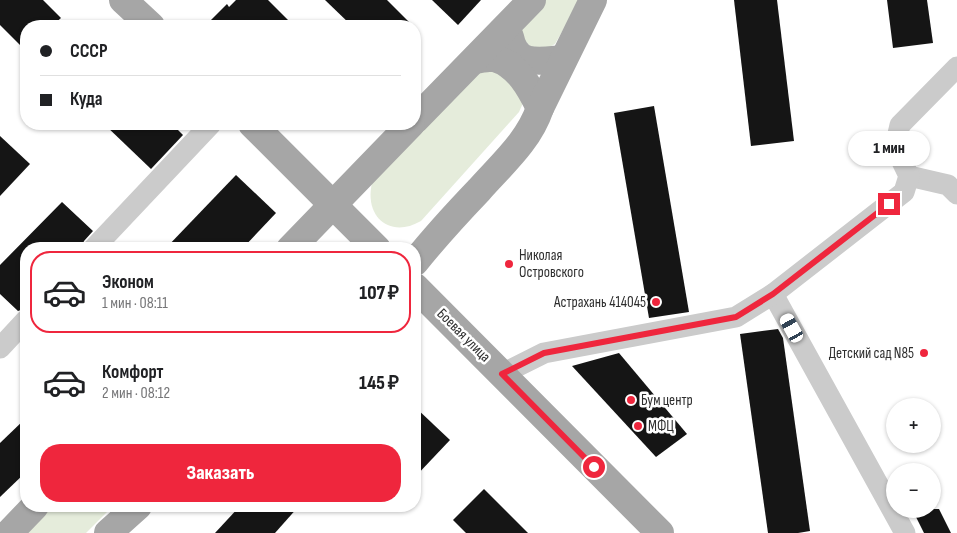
<!DOCTYPE html>
<html lang="ru">
<head>
<meta charset="utf-8">
<style>
	body { margin:0; font-family:"Sofia Sans Condensed",sans-serif; background:#f6f6f6; color:#202124; height:100vh; display:flex; flex-direction:column; font-size:19px; white-space:nowrap }
	* { box-sizing:border-box; margin:0 }
	p { font-size:16px; color:#757577 }
	.icon { flex:none; width:28px; height:28px; fill:none; stroke:currentColor; stroke-width:2; stroke-linecap:round; stroke-linejoin:round }
	.map { position:relative; flex:1; overflow:hidden }
	.details { position:absolute; left:20px; top:242px; width:401px; height:270px; display:flex; flex-direction:column; background:#fff; border-radius:20px; box-shadow:0 1px 4px #0004 }
	.details>* { flex:none }
	.hud { position:absolute; left:20px; top:20px; width:401px; height:110px; border-radius:20px; box-shadow:0 1px 4px #0004; display:grid; align-content:center; height:110px; padding:0 20px; background:#fff }
	.fabs { position:absolute; left:886px; top:398px; display:grid; gap:10px }
	.fabs a { display:grid; place-items:center; width:55px; height:55px; border-radius:50%; background:#fff; box-shadow:0 1px 4px #0004; font-size:25px }
	.end { position:absolute; width:22px; height:22px; margin:-11px; border:6px solid #ef263d; background:#fff; box-shadow:0 0 0 2px #fff }
	.from { border-radius:50% }
	.bubble { position:absolute; height:35px; border-radius:18px; background:#fff; box-shadow:0 1px 4px #0004; font-size:16px; font-weight:800; line-height:35px; text-align:center }
	.car { position:absolute; width:15px; height:30px; margin:-15px -8px; border-radius:6px; box-shadow:0 0 4px 1px #0007; background:linear-gradient(#fff 24%,#345 0 40%,#fff 0 76%,#345 0 86%,#fff 0) }
	.hud b { display:flex; align-items:center; gap:18px; height:48px; font-size:19px }
	.hud b+b { border-top:1px solid #e0e0e0 }
	.hud i { width:12px; height:12px; background:#202124 }
	ul { padding:9px 0 0; list-style:none }
	li { display:flex; align-items:center; gap:15px; height:82px; margin:0 10px 8px; padding:0 10px; border:2px solid transparent; border-radius:20px }
	li div { flex:1 }
	li b { display:block; font-size:19px }
	li em { font-style:normal; font-weight:800 }
	li.on { border-color:#ef263d }
	li>.icon { width:45px; height:45px; stroke-width:1.5 }
	.primary-button { display:flex; gap:10px; margin-top:auto; padding:10px 20px }
	.primary-button a { flex:1; height:58px; border-radius:20px; background:#ef263d; color:#fff; font-size:20px; font-weight:800; line-height:58px; text-align:center }
	.map>svg:first-child { display:block }
	.green { fill:#e5ecdb }
	.building { fill:#151515 }
	.lines { fill:none; stroke-linecap:round; stroke-linejoin:round }
	.minor { stroke:#cbcbcb; stroke-width:21 }
	.major { stroke:#a6a6a6; stroke-width:28 }
	.route { stroke:#ef263d; stroke-width:6 }
	.poi-dot { fill:#ef263d; stroke:#fff; stroke-width:2 }
	.labels { text-anchor:middle; stroke-width:5; stroke-linejoin:round; paint-order:stroke }
	.poi-label { font-size:15px; fill:#2e2e2e; stroke:#fff; text-anchor:start }
	.street-label { font-size:15px; fill:#2e2e2e; stroke:#fff }
</style>
</head>
<body>
<div class="map">
<svg width="957" height="533" viewBox="0 0 957 533">
	<rect width="100%" height="100%" fill="#fff"/>
	<g class="green">
		<path d="M 539,0 L 580,0 L 555,44 C 538,55 527,48 520,31 Z"/>
		<path d="M 506,70 L 523,103 L 519,112 L 421,221 C 390,239 364,217 372,183 L 478,71 Z"/>
		<polygon points="49,506 113,506 86,533 23,533"/>
	</g>
	<g class="building">
		<polygon points="0,0 43,0 61,18 52,26 26,26 26,51 0,25"/>
		<polygon points="236,0 268,0 294,26 205,26 227,4 229,7"/>
		<polygon points="325,0 387,0 413,26 352,26"/>
		<polygon points="432,0 481,0 458,25"/>
		<polygon points="734,0 777,0 794,141 751,146"/>
		<polygon points="887,0 927,0 933,43 893,48"/>
		<polygon points="654,106 689,312 649,318 614,113"/>
		<polygon points="104,124 172,124 183,135 151,169"/>
		<polygon points="0,136 30,164 0,196"/>
		<polygon points="236,175 276,213 242,249 165,249"/>
		<polygon points="62,202 93,231 84,241 81,249 26,249 26,308 18,311 0,294 0,265"/>
		<polygon points="778,329 783,338 810,531 798,533 768,533 740,334"/>
		<polygon points="619,353 687,434 656,457 572,366"/>
		<polygon points="415,407 450,440 415,477"/>
		<polygon points="26,418 26,472 0,497 0,443"/>
		<polygon points="484,489 528,533 466,533 453,520"/>
		<polygon points="240,506 299,506 275,533 215,533"/>
		<polygon points="912,509 939,509 951,533 924,533"/>
	</g>
	<g class="lines">
		<g class="minor">
			<polyline points="909,176 948,185 957,194"/>
			<polyline points="93,249 211,124"/>
			<polyline points="773,294 905,533"/>
			<polyline points="0,348 26,320"/>
			<polyline points="502,374 544,353 736,317 773,294 904,192 909,176 895,147 900,125 957,67"/>
		</g>
		<g class="major">
			<polyline points="123,0 151,26"/>
			<path d="M 510,37 C 516,67 539,61 563,59"/>
			<path d="M 475,60 C 481,59 490,57 495,58 C 518,65 530,88 540,108"/>
			<polyline points="415,120 532,0"/>
			<polyline points="252,124 377,249"/>
			<polyline points="290,249 411,124"/>
			<path d="M 415,262 C 435,237 457,213 479,190 C 502,164 529,141 540,108 L 593,0"/>
			<polyline points="415,287 660,533"/>
			<polyline points="9,533 35,506"/>
			<polyline points="108,533 138,506"/>
		</g>
	</g>
	<g class="lines">
		<polyline class="route" points="594,467 502,374 544,353 736,317 773,294 889,204"/>
	</g>
	<g class="poi-dot">
		<circle cx="509" cy="264" r="5"/>
		<circle cx="656" cy="302" r="5"/>
		<circle cx="924" cy="353" r="5"/>
		<circle cx="631" cy="400" r="5"/>
		<circle cx="638" cy="426" r="5"/>
	</g>
	<g class="labels">
		<g class="poi-label">
			<text x="519" y="260">Николая<tspan x="519" dy="17">Островского</tspan></text>
			<text x="646" y="307" text-anchor="end">Астрахань 414045</text>
			<text x="914" y="358" text-anchor="end">Детский сад N85</text>
			<text x="641" y="405">Бум центр</text>
			<text x="648" y="431">МФЦ</text>
		</g>
		<g class="street-label">
			<text transform="translate(464 335) rotate(45)" y="5">Боевая улица</text>
		</g>
	</g>
</svg>
<div class="fabs">
<a>+</a>
<a>−</a>
</div>
<i class="end from" style="left:594px;top:467px"></i>
<i class="end" style="left:889px;top:204px"></i>
<div class="bubble" style="left:848px;top:131px;width:82px">1 мин</div>
<i class="car" style="left:792px;top:328px;rotate:331deg"></i>
<div class="hud">
<b><i class="from"></i>СССР</b>
<b><i></i>Куда</b>
</div>
<section class="details">
<ul>
<li class="on"><svg class="icon" aria-label="car" viewBox="0 0 24 24"><path d="M5 17H2v-5l4-1 3-4h7l3 4 3 1v5h-3M9 17h6M6 11h13"/><circle cx="7" cy="17" r="2"/><circle cx="17" cy="17" r="2"/></svg><div><b>Эконом</b><p>1 мин · 08:11</p></div><em>107 ₽</em></li>
<li><svg class="icon" aria-label="car" viewBox="0 0 24 24"><path d="M5 17H2v-5l4-1 3-4h7l3 4 3 1v5h-3M9 17h6M6 11h13"/><circle cx="7" cy="17" r="2"/><circle cx="17" cy="17" r="2"/></svg><div><b>Комфорт</b><p>2 мин · 08:12</p></div><em>145 ₽</em></li>
</ul>
<div class="primary-button"><a>Заказать</a></div>
</section>
</div>
</body>
</html>
